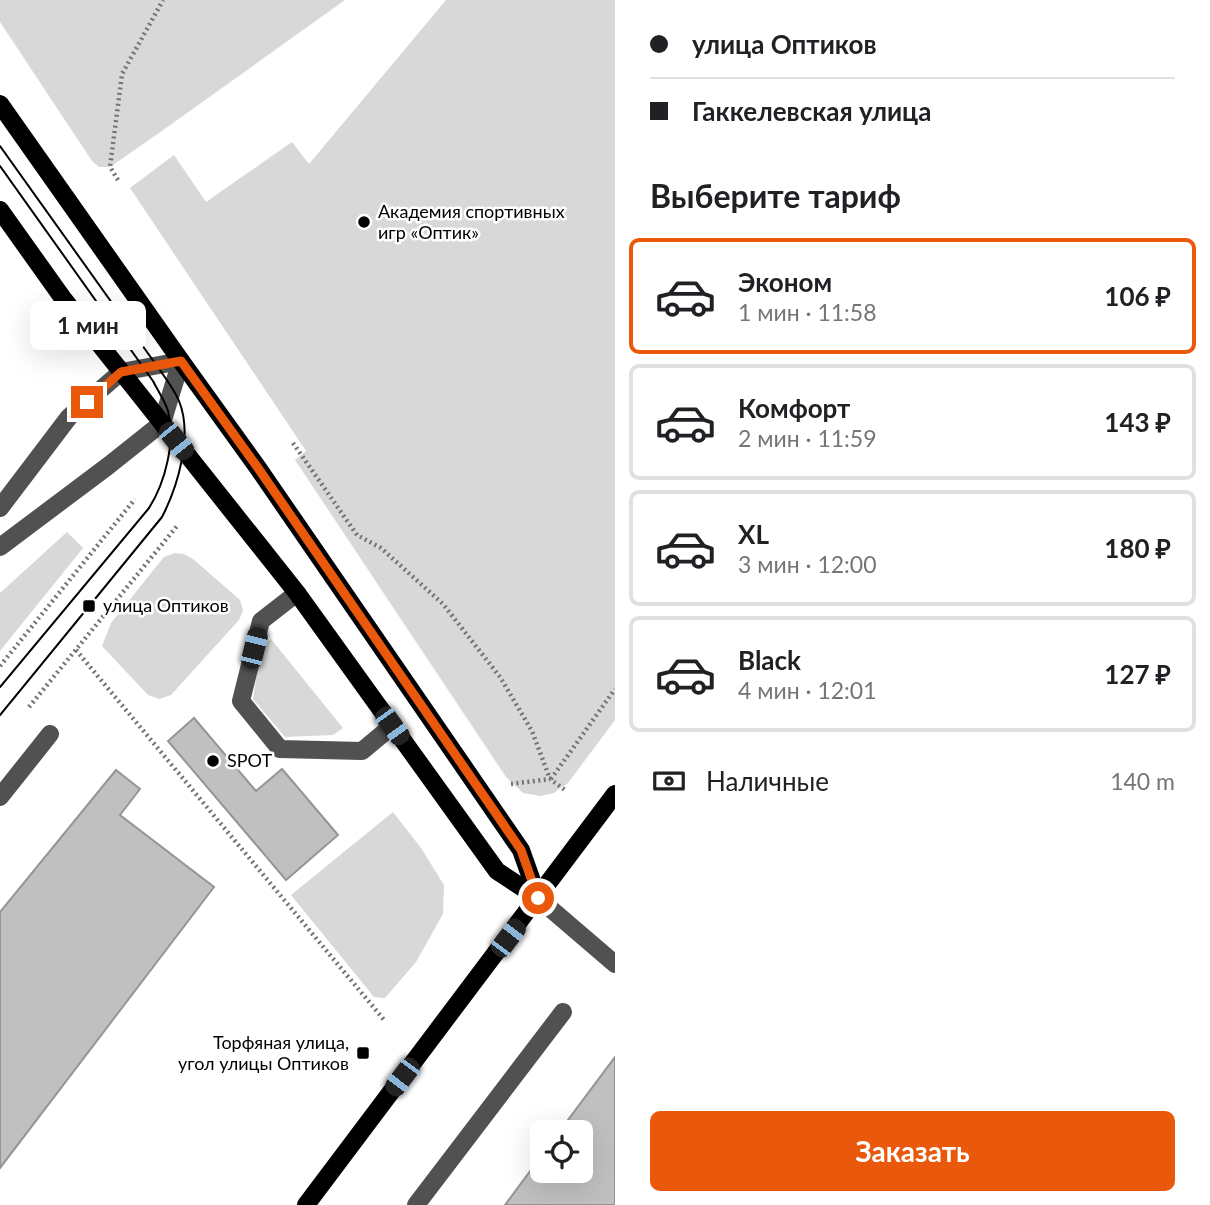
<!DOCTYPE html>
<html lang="ru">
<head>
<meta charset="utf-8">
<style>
	body { margin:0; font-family:Lato,sans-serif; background:#f6f6f6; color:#202124; height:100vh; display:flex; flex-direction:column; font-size:26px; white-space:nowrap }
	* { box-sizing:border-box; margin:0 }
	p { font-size:23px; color:#757577 }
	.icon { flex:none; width:38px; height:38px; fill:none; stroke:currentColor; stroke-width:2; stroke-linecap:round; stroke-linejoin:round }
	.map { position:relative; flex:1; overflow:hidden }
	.panel { display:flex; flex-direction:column; background:#fff; width:595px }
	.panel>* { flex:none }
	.top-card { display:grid; align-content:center; height:154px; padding:0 35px; background:#fff }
	.fabs { position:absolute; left:530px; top:1120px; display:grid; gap:14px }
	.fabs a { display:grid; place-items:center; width:63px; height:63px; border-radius:10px; background:#fff; box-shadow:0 7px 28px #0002; font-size:35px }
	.end { position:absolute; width:32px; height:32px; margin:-16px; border:9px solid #ea580c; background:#fff; box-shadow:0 0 0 4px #fff }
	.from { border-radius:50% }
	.bubble { position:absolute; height:49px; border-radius:10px; background:#fff; box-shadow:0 7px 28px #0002; font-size:23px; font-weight:700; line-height:49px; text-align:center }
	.car { position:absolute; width:21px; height:42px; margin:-21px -10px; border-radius:9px; box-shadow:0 0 5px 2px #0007; background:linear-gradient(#222 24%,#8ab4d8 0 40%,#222 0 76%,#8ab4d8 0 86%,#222 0) }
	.top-card b { display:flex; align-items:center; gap:24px; height:66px; font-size:26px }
	.top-card b+b { border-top:2px solid #e0e0e0 }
	.top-card i { width:18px; height:18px; background:#202124 }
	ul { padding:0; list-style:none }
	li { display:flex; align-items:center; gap:21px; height:116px; margin:0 14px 10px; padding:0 21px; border:4px solid #e0e0e0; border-radius:10px }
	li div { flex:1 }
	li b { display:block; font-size:26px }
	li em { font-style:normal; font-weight:700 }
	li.current { border-color:#ea580c }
	li>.icon { width:63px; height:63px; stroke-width:1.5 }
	h2 { padding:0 35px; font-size:32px; line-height:84px }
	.pay { display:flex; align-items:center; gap:18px; height:77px; padding:0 35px; font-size:26px }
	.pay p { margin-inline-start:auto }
	.action { display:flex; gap:14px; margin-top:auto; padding:14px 35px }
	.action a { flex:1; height:80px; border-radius:10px; background:#ea580c; color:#fff; font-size:28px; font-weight:700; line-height:80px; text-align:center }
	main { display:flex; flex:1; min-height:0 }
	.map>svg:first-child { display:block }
	.green { fill:#d8d8d8 }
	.building { fill:#c0c0c0; stroke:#959595; stroke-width:2 }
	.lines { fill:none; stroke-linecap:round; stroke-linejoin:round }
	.path { stroke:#737373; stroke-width:4.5; stroke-dasharray:2 3.5; stroke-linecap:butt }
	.minor { stroke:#515151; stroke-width:18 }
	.major { stroke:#000; stroke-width:18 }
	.tram { stroke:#000; stroke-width:2 }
	.route { stroke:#ea580c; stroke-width:9 }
	.poi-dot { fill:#000; stroke:#fff; stroke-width:2.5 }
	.labels { text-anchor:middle; stroke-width:5; stroke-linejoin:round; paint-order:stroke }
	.poi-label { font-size:18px; fill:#000; stroke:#fff; text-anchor:start }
</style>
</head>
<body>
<main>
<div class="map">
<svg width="615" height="1205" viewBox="0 0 615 1205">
	<rect width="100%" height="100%" fill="#fff"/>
	<g class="green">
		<polygon points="0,0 345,0 159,133 110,167 99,167 92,161 0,22"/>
		<polygon points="446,0 615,0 615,720 568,783 554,793 541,796 523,793 506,777 295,460 306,451 130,188 174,155 206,202 292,142 309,164"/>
		<polygon points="67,532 83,548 0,651 0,593"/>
		<polygon points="175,553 184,554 193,559 240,600 243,610 239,620 171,695 159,699 148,695 102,646 111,623 164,557"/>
		<polygon points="271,639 343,728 333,735 285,737 253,699 261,647"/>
		<polygon points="393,812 421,848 444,885 443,914 416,962 385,998 374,997 291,895"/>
	</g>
	<g class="building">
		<polygon points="194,718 256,791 282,769 338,835 286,880 168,741"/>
		<polygon points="116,770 140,789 120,815 214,887 0,1168 0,912"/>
		<polygon points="615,1057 615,1205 505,1205 542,1155 542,1171 581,1171 581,1132 559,1132"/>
	</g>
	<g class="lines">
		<g class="path">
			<polyline points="118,180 110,167 122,74 163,0"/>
			<polyline points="293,443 357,535 381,548 443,604 500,677 532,731 550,779"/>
			<polyline points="76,650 385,1021"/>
			<polyline points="0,666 135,499"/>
			<polyline points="29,707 177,526"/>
			<polyline points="551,779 615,689"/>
			<polyline points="511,784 550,779 565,790"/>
		</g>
		<g class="minor">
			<polyline points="0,508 69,417 121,372 181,361 162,423 108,466 0,547"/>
			<polyline points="297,593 261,621 241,701 280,749 362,751 392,726"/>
			<polyline points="0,797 50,734"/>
			<polyline points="538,898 615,964"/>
			<polyline points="416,1205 563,1012"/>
		</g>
		<g class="major">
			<polyline points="0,104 181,361 258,468 521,850 538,898"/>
			<polyline points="0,210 62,297 297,593 497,871 538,898"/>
			<polyline points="306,1205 615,794"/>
		</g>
		<g class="tram">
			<path d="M 0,146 L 162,373 C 168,382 175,391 179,401 C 193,435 178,486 162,517 L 0,715"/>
			<path d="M 0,166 L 153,381 C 158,391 165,401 168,411 C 176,441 165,483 149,508 L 0,687"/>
		</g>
	</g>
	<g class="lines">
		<polyline class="route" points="87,402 121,372 181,361 258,468 521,850 538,898"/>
	</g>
	<g class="poi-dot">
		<circle cx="364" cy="222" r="7"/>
		<rect x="82" y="599" width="14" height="14" rx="3.5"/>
		<circle cx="213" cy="761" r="7"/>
		<rect x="356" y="1046" width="14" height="14" rx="3.5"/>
	</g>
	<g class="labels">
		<g class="poi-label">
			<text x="378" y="218">Академия спортивных<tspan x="378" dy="21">игр «Оптик»</tspan></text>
			<text x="103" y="612">улица Оптиков</text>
			<text x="227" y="767">SPOT</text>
			<text x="349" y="1049" text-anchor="end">Торфяная улица,<tspan x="349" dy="21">угол улицы Оптиков</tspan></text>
		</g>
	</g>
</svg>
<div class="fabs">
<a><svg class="icon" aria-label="locate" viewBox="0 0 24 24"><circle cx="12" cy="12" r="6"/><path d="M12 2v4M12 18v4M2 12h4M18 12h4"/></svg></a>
</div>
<i class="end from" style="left:538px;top:898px"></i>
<i class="end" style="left:87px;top:402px"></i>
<div class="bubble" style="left:30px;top:301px;width:116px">1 мин</div>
<i class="car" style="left:176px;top:441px;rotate:141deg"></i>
<i class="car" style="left:254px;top:648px;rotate:14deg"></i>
<i class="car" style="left:392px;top:726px;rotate:144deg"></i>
<i class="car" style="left:508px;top:938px;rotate:37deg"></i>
<i class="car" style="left:402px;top:1077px;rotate:217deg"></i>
</div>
<section class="panel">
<div class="top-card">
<b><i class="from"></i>улица Оптиков</b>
<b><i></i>Гаккелевская улица</b>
</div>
<h2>Выберите тариф</h2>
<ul>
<li class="current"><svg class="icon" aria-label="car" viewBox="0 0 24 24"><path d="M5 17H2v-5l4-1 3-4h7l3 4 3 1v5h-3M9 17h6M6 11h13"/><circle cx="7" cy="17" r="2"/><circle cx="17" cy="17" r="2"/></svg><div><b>Эконом</b><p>1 мин · 11:58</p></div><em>106 ₽</em></li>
<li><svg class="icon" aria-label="car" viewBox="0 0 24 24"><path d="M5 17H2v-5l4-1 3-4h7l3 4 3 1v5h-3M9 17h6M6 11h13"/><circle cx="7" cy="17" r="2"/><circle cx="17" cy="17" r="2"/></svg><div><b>Комфорт</b><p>2 мин · 11:59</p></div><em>143 ₽</em></li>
<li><svg class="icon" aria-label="car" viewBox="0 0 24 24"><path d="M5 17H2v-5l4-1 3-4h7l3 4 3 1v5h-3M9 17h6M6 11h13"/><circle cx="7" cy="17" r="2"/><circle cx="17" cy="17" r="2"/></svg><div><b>XL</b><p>3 мин · 12:00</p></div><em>180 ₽</em></li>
<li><svg class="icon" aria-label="car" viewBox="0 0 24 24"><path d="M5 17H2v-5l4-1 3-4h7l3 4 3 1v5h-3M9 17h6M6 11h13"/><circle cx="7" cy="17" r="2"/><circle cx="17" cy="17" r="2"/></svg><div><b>Black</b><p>4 мин · 12:01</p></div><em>127 ₽</em></li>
</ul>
<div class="pay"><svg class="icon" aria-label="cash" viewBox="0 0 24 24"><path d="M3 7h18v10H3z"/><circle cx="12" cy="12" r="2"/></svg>Наличные<p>140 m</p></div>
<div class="action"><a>Заказать</a></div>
</section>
</main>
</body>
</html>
